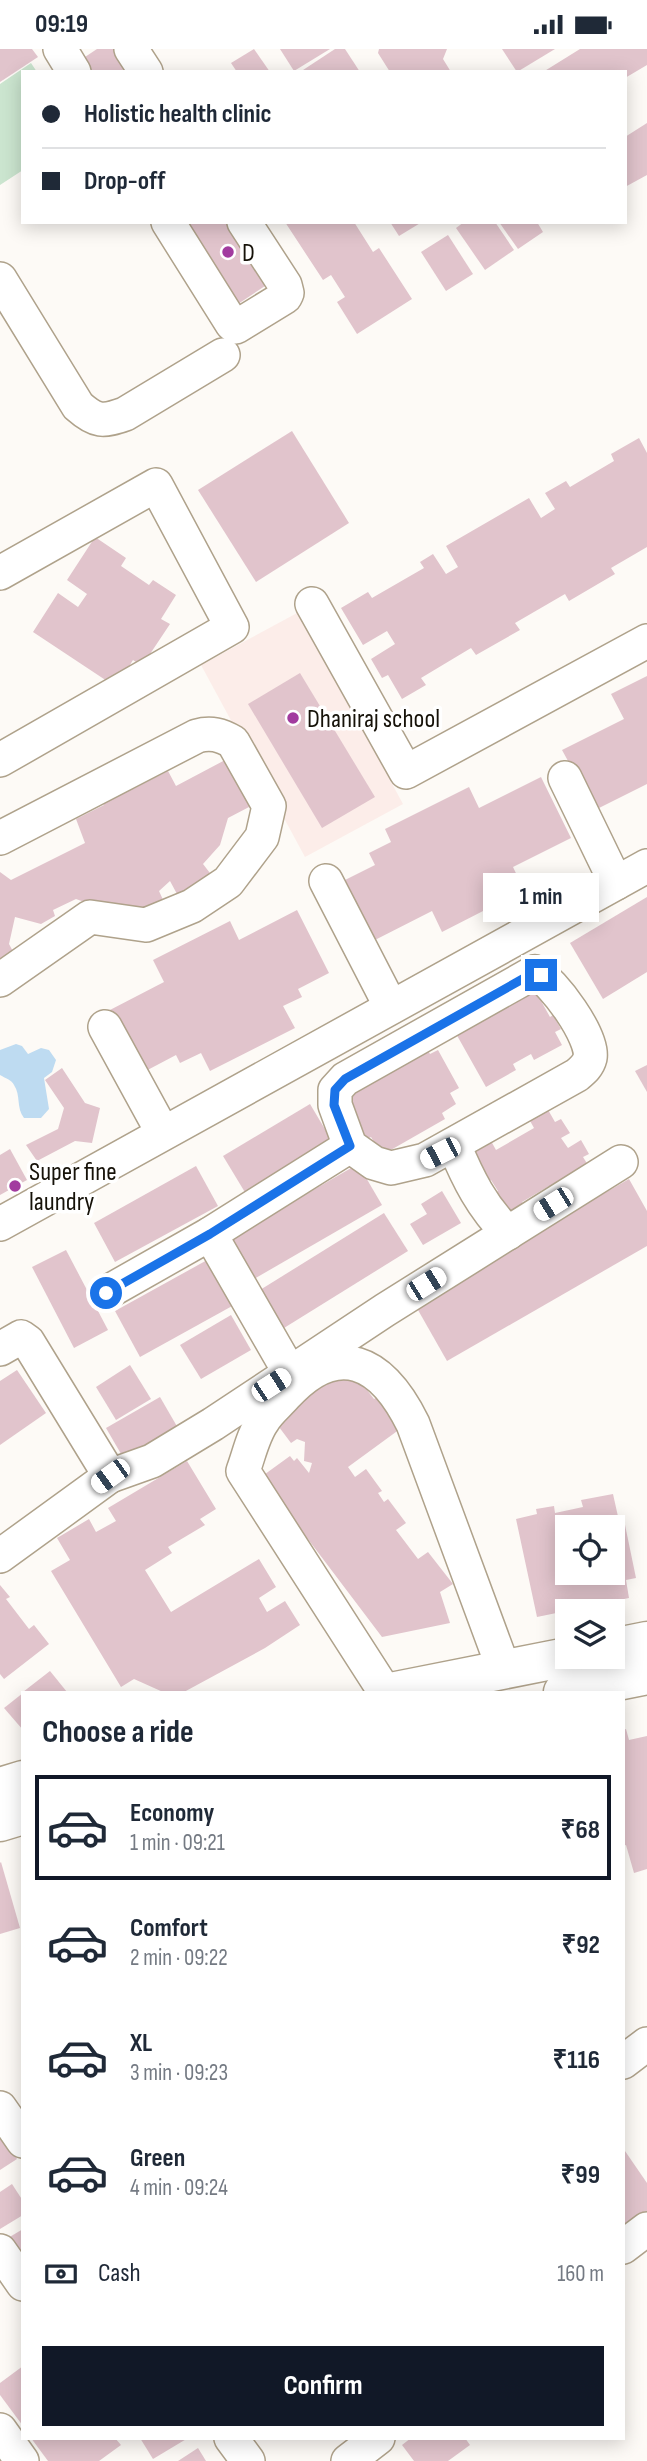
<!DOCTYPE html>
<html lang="en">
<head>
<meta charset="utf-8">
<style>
	body { margin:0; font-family:"Sofia Sans Condensed",sans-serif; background:#f6f6f7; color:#1f2937; height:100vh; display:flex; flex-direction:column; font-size:26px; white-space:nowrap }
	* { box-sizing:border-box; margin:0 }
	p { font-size:23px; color:#747a83 }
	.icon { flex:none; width:38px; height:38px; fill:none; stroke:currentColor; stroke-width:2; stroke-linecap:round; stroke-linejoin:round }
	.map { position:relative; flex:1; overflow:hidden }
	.panel { position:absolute; left:21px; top:1642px; width:604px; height:749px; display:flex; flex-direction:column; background:#fff; border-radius:0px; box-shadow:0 4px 18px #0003 }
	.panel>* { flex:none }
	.top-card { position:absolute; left:21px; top:21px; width:606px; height:154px; border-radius:0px; box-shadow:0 4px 18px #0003; display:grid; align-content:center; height:154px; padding:0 21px; background:#fff }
	.fabs { position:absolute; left:555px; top:1466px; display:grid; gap:14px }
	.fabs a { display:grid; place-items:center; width:70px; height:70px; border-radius:0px; background:#fff; box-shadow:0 4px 18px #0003; font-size:35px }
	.end { position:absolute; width:32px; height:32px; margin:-16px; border:9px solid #1a73e8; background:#fff; box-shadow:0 0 0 4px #fff }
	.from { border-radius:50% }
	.bubble { position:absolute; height:49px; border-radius:0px; background:#fff; box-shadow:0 4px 18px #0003; font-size:23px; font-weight:700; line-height:49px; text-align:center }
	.car { position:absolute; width:21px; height:42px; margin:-21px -10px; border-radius:9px; box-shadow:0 0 5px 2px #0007; background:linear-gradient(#fff 24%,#345 0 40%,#fff 0 76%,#345 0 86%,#fff 0) }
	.top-card b { display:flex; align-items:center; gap:24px; height:66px; font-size:26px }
	.top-card b+b { border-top:2px solid #e0e1e3 }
	.top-card i { width:18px; height:18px; background:#1f2937 }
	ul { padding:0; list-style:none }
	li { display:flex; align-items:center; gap:21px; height:105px; margin:0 14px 10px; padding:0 7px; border:4px solid transparent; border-radius:0px }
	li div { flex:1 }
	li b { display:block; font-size:26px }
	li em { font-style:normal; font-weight:700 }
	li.current { border-color:#111827 }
	li>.icon { width:63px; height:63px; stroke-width:1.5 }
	h2 { padding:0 21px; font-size:32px; line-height:84px }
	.pay { display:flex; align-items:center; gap:18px; height:77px; padding:0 21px; font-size:26px }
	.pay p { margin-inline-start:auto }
	.cta { display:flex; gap:14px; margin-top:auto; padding:14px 21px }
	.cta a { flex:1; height:80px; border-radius:0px; background:#111827; color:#fff; font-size:28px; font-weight:700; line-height:80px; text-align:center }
	.status { display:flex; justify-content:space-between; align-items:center; height:49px; padding:0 35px; background:#fff; direction:ltr }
	.status svg { height:19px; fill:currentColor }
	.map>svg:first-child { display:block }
	.education { fill:#fcede9 }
	.green { fill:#cbe5cf }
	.water { fill:#bedbf1 }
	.building { fill:#e1c4cc; fill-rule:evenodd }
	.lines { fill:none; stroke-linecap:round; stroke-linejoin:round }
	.minor-casing { stroke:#afa28b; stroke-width:36 }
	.major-casing { stroke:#afa28b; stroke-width:41 }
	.minor { stroke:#fff; stroke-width:33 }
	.major { stroke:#fff; stroke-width:38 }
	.route { stroke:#1a73e8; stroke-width:9 }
	.poi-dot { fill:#a23b9f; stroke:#fff; stroke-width:2.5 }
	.labels { text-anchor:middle; stroke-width:7; stroke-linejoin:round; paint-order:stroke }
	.poi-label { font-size:26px; fill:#161209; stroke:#fff; text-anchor:start }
</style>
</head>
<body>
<div class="status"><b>09:19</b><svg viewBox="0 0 49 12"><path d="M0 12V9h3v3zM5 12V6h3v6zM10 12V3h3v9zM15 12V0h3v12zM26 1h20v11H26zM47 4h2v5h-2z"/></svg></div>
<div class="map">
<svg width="647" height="2412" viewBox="0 0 647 2412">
	<rect width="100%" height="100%" fill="#fdfaf6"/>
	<polygon class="education" points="299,563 403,755 305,808 201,616"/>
	<polygon class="green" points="31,14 37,23 23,23 23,121 0,136 0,35"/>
	<path class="water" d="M 16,995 L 22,997 L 28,1005 L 41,999 L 49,1001 L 56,1011 L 52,1023 L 44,1029 L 49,1060 L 41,1069 L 24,1069 C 16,1059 21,1046 14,1036 C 12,1031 5,1029 0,1026 L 0,1001 Z"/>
	<g class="building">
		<polygon points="0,0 32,0 38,8 0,33"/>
		<polygon points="97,0 119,0 134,23 86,23 79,12"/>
		<polygon points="254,0 270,23 237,23 231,14"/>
		<polygon points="280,0 330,0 294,22"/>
		<polygon points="335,0 345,0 360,23 300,23"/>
		<polygon points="379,0 447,0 443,10 451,23 390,23 378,4"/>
		<polygon points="502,0 555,0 517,23"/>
		<polygon points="580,0 647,0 647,16 625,29 625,23 543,23"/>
		<polygon points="647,74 647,126 625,138 625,88"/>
		<polygon points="184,173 232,173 271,233 238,255"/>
		<polygon points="285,173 354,173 373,203 379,199 412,250 357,285 337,253 345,248 331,226 323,231"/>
		<polygon points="390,173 422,173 399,187"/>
		<polygon points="464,173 495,173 514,201 485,221 456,179"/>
		<polygon points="499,173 537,173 543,183 518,200"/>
		<polygon points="448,186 473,225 446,242 421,203"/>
		<polygon points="292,382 349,474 256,533 198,441"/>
		<polygon points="639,389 647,404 647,498 611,519 615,525 569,552 565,545 515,574 520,581 476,606 471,599 421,629 426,636 402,650 388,626 382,629 371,610 395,595 387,582 363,596 341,559 368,543 372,549 424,519 420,513 433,505 446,525 458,518 446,497 529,449 541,469 555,460 545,444 566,432 570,438 614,412 611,405"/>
		<polygon points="95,488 126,509 121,517 149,536 153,531 176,546 161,570 170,575 142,617 133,611 116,638 33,583 58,544 78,558 87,545 67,531"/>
		<polygon points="300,624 375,748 322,779 248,655"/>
		<polygon points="647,627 647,735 595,761 562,701 624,670 611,645"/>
		<polygon points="227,710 251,757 228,769 220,796 203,815 213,828 177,845 170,832 159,842 164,853 154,860 101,859 76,850 53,861 55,867 41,875 15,868 9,895 17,910 0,924 0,823 11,831 85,794 76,770 104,756 98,744 127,729 133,740 168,722 176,737"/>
		<polygon points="541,728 571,789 513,818 524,841 442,883 432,862 371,893 341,833 375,816 369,804 391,793 385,780 469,738 479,759"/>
		<polygon points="647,848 647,923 603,950 570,894"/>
		<polygon points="297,861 329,924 298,940 302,948 283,957 295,979 210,1022 201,1004 180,1014 176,1006 140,1025 108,962 164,933 153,911 230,872 239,891"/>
		<polygon points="522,934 529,947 536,943 550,968 553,966 561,980 555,983 562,996 534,1011 531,1005 513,1015 516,1021 486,1038 450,974"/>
		<polygon points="423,993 430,1005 438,1001 459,1039 450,1044 456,1055 442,1064 445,1070 382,1106 371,1088 363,1092 343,1056 353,1051 344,1036"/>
		<polygon points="647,1016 647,1043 635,1022"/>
		<polygon points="62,1019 85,1054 100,1059 92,1094 75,1092 37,1112 26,1096 58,1080 64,1059 45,1031"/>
		<polygon points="310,1055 332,1092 246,1145 223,1107"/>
		<polygon points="547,1059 555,1073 561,1070 570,1084 561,1089 568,1099 581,1091 589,1105 583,1108 588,1116 553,1144 549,1137 522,1153 527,1162 508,1173 492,1146 498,1142 491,1131 485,1134 472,1103 491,1092 496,1101 534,1079 529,1070"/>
		<polygon points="10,1100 27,1131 0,1146 0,1106"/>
		<polygon points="358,1115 382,1156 254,1230 231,1189"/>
		<polygon points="196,1117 218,1157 115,1213 94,1174"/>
		<polygon points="629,1130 647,1162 647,1197 447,1312 414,1254"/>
		<polygon points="442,1142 461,1174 423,1196 410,1175 427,1165 421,1155"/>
		<polygon points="384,1164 408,1202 284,1279 260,1241"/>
		<polygon points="66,1201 108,1281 74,1299 32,1218"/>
		<polygon points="209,1210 234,1256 140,1308 115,1262"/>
		<polygon points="231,1266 251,1301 201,1330 180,1296"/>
		<polygon points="339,1314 364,1337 374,1350 379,1347 390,1361 387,1363 400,1380 348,1418 355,1428 366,1420 382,1442 378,1444 384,1453 388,1450 406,1474 396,1481 418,1510 428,1503 453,1535 440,1543 450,1574 382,1588 261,1428 290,1407 294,1412 297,1409 309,1424 312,1414 304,1412 305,1393 297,1390 291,1394 270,1366"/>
		<polygon points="130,1316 151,1350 116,1371 96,1338"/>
		<polygon points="17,1321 46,1364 0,1396 0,1332"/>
		<polygon points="160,1348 182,1386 128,1417 106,1379"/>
		<polygon points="187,1412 216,1460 200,1470 205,1476 168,1498 172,1504 145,1521 171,1563 259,1510 276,1538 259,1549 267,1563 285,1552 300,1576 265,1599 184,1643 163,1643 134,1630 121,1638 51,1522 70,1511 57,1489 89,1470 96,1483 116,1472 108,1459"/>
		<path d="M 613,1445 L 619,1472 L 624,1471 L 636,1529 L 626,1531 L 629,1549 L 537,1568 L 516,1470 L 537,1465 L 536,1460 L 554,1457 L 555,1464 L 583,1458 L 581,1451 ZM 567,1479 L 612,1479 L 612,1524 L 567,1524 Z"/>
		<polygon points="0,1536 10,1548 6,1550 29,1580 34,1576 49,1595 4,1630 0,1625"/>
		<polygon points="50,1622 67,1643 23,1643"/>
		<polygon points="23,1644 23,1681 4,1659"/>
		<polygon points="626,1680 629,1691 647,1687 647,1820 634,1824 626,1796 623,1797 623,1681"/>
		<polygon points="1,1813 20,1879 0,1885 0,1814"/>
		<polygon points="0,2084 17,2110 0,2121"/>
		<polygon points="625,2102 647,2134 647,2170 623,2186 623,2103"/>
		<polygon points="12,2135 23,2152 23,2166 0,2180 0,2143"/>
		<polygon points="23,2180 23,2214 8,2189"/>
		<polygon points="23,2317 23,2377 0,2346 0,2334"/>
		<polygon points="31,2389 115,2389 121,2396 99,2412 48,2412"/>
		<polygon points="140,2389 188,2389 153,2410"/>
		<polygon points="411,2389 465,2389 470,2396 448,2412 414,2412 402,2396"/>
		<polygon points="198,2399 206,2412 178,2412"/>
	</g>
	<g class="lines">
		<defs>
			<g id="minor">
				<polyline points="60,0 74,23"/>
				<polyline points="131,0 146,23"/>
				<polyline points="168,173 232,275 236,278 285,248 287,244 285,236 244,173"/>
				<path d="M 0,230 L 78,357 C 96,373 103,373 125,365 L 223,306"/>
				<polyline points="0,524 156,436 232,578 0,711"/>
				<polyline points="312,555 406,723 647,592"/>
				<polyline points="565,729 616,834"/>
				<path d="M 0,789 L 197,687 C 211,683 221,686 233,693 L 269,757 L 262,788 L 228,833 L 192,857 L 146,876 L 90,868 L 0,931"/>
				<polyline points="326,832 391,958"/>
				<path d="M 535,923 C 553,932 594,988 590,1009 C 588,1017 583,1021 577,1026 L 425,1111 L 391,1119 L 374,1114 L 350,1097 L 335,1056 L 335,1041 L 345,1030 Z"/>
				<polyline points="105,978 163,1084"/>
				<path d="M 454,1096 C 468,1130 482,1158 508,1184"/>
				<polyline points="0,1175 647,817"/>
				<polyline points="210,1185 290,1324"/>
				<polyline points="106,1244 210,1185 350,1097"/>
				<polyline points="0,1300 21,1288 28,1293 110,1427 0,1507"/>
				<polyline points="110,1427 152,1412 213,1375 385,1261 621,1113"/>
				<path d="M 385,1643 L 243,1422 C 249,1406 253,1386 263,1372 C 268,1363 278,1355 285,1347 C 338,1289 382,1312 413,1375 L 504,1621"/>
				<polyline points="623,2013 647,1995"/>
				<polyline points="0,2059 23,2092"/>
				<polyline points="623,2198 647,2180"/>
				<polyline points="0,2202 23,2235"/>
				<polyline points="0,2381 22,2412"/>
				<polyline points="231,2389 248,2412"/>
				<polyline points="348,2412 378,2389"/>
			</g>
			<g id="major">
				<polyline points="612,1599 647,1592"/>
				<polyline points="391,1643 567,1608"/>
				<polyline points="563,1643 647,1626"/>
				<polyline points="0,1738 23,1731"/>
				<polyline points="0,1773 23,1766"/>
			</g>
		</defs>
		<use href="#minor" class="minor-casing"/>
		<use href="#major" class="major-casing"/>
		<use href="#minor" class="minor"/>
		<use href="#major" class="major"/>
	</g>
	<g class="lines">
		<polyline class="route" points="106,1244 210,1185 350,1097 334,1056 335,1041 345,1030 535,923 541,926"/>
	</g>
	<g class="poi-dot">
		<circle cx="228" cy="203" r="7"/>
		<circle cx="293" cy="669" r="7"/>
		<circle cx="15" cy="1137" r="7"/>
	</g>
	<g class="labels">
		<g class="poi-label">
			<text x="242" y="212">D</text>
			<text x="307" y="678">Dhaniraj school</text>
			<text x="29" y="1131">Super fine<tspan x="29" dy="30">laundry</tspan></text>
		</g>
	</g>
</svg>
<div class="fabs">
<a><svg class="icon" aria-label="locate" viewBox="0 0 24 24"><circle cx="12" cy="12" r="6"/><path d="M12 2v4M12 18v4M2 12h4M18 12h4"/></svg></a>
<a><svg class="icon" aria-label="layers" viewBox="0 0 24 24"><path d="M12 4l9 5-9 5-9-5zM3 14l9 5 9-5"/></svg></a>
</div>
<i class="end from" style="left:106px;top:1244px"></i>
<i class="end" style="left:541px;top:926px"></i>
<div class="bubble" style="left:483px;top:824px;width:116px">1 min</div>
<i class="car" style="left:440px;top:1104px;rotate:243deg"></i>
<i class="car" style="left:553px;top:1155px;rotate:238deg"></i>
<i class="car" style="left:426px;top:1235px;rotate:58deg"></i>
<i class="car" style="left:271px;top:1336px;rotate:57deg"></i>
<i class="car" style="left:110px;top:1427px;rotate:234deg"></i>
<div class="top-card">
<b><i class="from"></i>Holistic health clinic</b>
<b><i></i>Drop-off</b>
</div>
<section class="panel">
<h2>Choose a ride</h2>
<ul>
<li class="current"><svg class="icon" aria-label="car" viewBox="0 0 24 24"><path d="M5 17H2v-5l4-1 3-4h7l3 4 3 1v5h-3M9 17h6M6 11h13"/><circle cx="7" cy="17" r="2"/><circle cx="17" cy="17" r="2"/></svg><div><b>Economy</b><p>1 min · 09:21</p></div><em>₹68</em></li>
<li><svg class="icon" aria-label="car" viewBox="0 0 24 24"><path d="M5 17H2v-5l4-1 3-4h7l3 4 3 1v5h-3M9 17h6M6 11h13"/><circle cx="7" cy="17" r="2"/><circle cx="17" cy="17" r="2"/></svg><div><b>Comfort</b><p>2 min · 09:22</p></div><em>₹92</em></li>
<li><svg class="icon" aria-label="car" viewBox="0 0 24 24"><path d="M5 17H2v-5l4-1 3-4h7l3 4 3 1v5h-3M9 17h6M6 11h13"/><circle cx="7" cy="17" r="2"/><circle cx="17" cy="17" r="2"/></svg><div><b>XL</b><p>3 min · 09:23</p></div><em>₹116</em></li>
<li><svg class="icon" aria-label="car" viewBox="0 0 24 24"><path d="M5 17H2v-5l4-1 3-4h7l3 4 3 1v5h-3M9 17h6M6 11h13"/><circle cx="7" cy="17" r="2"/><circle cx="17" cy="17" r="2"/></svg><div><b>Green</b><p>4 min · 09:24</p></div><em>₹99</em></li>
</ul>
<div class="pay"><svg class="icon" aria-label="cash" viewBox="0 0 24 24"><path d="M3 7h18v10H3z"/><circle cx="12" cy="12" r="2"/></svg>Cash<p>160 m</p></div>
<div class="cta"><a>Confirm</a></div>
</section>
</div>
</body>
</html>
